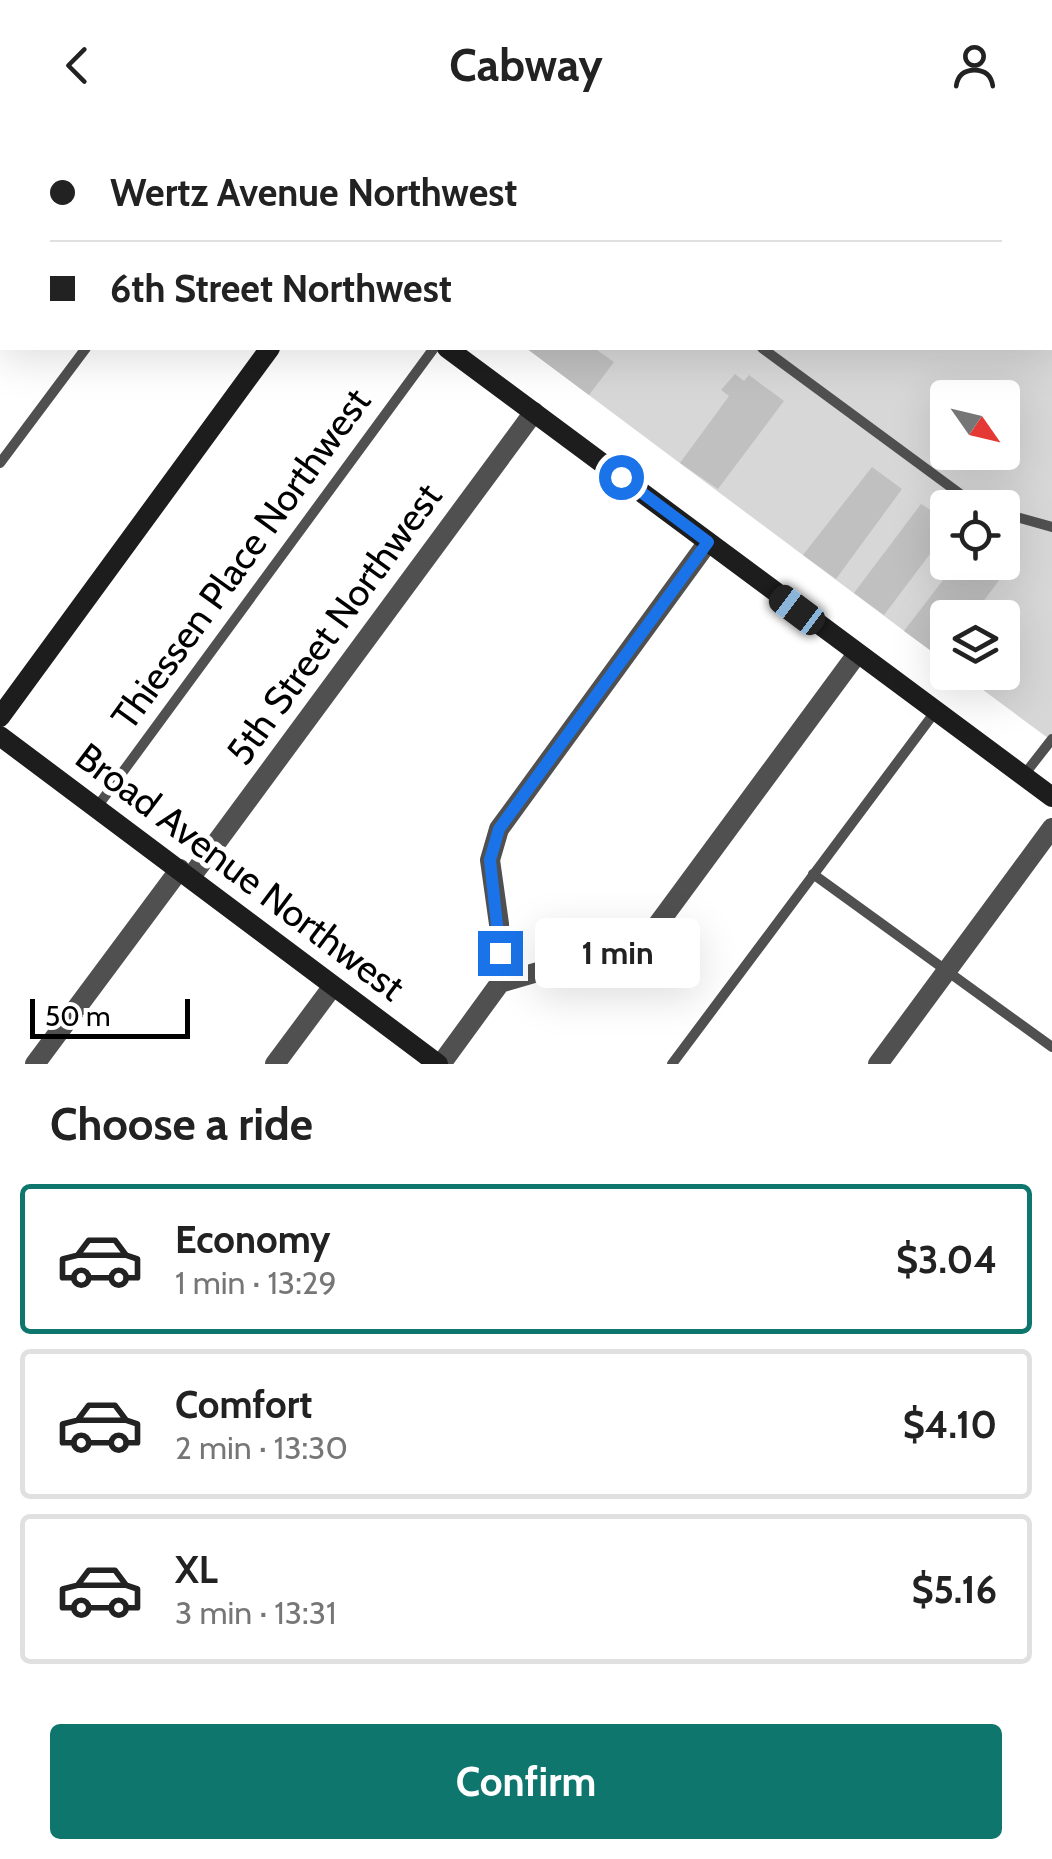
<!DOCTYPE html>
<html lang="en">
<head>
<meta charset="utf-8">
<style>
	body { margin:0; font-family:Cabin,sans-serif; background:#f2f2f2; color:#222; height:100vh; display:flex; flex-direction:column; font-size:38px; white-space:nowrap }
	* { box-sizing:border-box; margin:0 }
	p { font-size:32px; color:#767676 }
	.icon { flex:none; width:55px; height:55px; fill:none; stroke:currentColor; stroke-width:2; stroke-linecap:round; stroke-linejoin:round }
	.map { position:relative; height:934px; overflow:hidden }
	.side { display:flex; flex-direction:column; background:#fff; flex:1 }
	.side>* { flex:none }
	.top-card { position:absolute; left:0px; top:0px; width:1052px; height:220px; box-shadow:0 10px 40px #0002; display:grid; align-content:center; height:220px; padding:0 50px; background:#fff }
	.needle { width:65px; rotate:124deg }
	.buttons { position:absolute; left:930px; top:250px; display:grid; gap:20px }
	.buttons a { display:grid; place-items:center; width:90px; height:90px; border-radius:10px; background:#fff; box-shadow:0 10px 40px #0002; font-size:50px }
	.scale { position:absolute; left:30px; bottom:25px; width:160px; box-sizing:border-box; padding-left:10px; border:5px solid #000; border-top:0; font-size:28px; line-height:35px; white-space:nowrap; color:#000; -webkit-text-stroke:8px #fff; paint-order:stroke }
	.end { position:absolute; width:45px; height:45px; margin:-22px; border:12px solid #1a73e8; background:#fff; box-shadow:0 0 0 5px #fff }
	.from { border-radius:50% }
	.bubble { position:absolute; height:70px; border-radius:10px; background:#fff; box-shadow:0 10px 40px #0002; font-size:32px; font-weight:800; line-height:70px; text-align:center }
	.car { position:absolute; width:30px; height:60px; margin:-30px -15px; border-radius:12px; box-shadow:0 0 8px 2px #0007; background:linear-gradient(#222 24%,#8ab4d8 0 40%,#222 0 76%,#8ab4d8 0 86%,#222 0) }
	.top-card b { display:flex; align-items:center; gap:35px; height:95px; font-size:38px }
	.top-card b+b { border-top:2px solid #e0e0e0 }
	.top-card i { width:25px; height:25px; background:#222 }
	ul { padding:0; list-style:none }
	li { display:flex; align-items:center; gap:30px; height:150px; margin:0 20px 15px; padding:0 30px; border:5px solid #e0e0e0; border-radius:10px }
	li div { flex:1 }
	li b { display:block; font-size:38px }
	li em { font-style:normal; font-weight:800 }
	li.on { border-color:#0f766e }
	li>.icon { width:90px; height:90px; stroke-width:1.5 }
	h2 { padding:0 50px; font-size:45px; line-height:120px }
	.action { display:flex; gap:20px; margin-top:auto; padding:20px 50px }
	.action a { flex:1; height:115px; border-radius:10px; background:#0f766e; color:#fff; font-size:40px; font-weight:800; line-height:115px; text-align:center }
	header { display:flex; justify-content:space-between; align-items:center; height:130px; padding:0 50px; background:#fff; font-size:45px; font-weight:800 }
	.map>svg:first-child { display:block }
	.green { fill:#d7d7d7; fill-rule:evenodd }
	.building { fill:#c0c0c0 }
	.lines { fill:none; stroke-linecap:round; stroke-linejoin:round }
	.lane { stroke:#505050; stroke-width:10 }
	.street { stroke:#505050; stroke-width:20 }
	.secondary { stroke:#1d1d1d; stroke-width:20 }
	.route { stroke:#1a73e8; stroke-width:12 }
	.labels { text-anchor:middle; stroke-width:10; stroke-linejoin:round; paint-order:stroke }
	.street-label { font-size:38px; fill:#000; stroke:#fff }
</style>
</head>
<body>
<header><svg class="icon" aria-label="back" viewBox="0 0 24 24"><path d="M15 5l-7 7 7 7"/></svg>Cabway<svg class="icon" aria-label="person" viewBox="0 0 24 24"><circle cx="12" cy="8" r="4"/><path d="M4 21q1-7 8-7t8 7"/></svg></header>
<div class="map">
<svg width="1052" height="934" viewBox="0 0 1052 934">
	<rect width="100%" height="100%" fill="#fff"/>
	<path class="green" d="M 236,0 L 1052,0 L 1052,611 L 960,543 L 1002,542 L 1002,488 L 948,488 L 947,533 L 526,218 L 1050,218 L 1050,2 ZM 948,268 L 1002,268 L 1002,322 L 948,322 ZM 948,378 L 1002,378 L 1002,432 L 948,432 Z"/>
	<g class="building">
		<polygon points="526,218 594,218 614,232 589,265"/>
		<polygon points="735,244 744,251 749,245 784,271 718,359 680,333 729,266 721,260"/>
		<polygon points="872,337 902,359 836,449 803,425"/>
		<polygon points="921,374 948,391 948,400 884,485 854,463"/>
		<polygon points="1002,428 1011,434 971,488 948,488 948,519 941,528 904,501 957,432 1002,432"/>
	</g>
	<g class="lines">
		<g class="lane">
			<polyline points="469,0 472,2"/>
			<polyline points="410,2 412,0"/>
			<polyline points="762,218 963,366 989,378"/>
			<polyline points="0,333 86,218"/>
			<polyline points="1002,383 1052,397"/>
			<polyline points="1024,645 1052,609"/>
			<polyline points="97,677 434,218"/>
			<polyline points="813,744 1052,917"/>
			<polyline points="672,934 935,582"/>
		</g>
		<g class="street">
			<polyline points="61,2 62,0"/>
			<polyline points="0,85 2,82"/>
			<polyline points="191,747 534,282"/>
			<polyline points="500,853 499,794 490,730 499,699 708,412"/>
			<polyline points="35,934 180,739"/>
			<polyline points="275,934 333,856"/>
			<polyline points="441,934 500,853 555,837 603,833 633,820 647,809 857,524"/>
			<polyline points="878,934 1052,698"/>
		</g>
		<g class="secondary">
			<polyline points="152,0 155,2"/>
			<polyline points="447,218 1052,667"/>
			<polyline points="0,587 270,218"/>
			<polyline points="0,606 438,934"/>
		</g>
	</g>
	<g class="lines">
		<polyline class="route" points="500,823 490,730 499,699 708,412 621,347"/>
	</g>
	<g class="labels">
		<g class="street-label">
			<text transform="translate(241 429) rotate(-54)" y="13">Thiessen Place Northwest</text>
			<text transform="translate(334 494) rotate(-54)" y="13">5th Street Northwest</text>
			<text transform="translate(240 742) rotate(37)" y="13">Broad Avenue Northwest</text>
		</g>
	</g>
</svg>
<div class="buttons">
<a><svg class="needle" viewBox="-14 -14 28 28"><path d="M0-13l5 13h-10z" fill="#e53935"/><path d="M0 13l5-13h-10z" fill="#767676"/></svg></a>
<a><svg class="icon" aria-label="locate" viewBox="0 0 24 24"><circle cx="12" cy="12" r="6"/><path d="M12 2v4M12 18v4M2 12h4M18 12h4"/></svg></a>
<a><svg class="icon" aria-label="layers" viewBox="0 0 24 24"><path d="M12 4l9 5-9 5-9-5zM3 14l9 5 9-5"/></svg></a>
</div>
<div class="scale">50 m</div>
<i class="end from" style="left:621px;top:347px"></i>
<i class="end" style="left:500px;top:823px"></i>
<div class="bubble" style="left:535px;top:788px;width:165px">1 min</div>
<i class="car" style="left:797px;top:480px;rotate:307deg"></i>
<div class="top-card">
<b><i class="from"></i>Wertz Avenue Northwest</b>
<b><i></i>6th Street Northwest</b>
</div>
</div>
<section class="side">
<h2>Choose a ride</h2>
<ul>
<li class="on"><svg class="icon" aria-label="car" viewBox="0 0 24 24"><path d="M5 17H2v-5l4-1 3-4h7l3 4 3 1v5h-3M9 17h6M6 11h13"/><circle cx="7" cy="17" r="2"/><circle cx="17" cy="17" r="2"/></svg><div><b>Economy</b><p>1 min · 13:29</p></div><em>$3.04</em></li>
<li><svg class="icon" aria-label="car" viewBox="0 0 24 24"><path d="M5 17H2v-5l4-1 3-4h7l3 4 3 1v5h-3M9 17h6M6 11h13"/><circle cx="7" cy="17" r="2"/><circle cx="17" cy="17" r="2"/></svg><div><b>Comfort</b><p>2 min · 13:30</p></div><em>$4.10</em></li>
<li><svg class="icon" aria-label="car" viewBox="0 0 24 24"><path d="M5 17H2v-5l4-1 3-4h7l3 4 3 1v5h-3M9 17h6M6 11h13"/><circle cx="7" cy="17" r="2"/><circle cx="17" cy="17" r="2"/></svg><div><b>XL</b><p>3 min · 13:31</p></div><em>$5.16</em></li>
</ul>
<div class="action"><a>Confirm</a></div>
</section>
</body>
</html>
